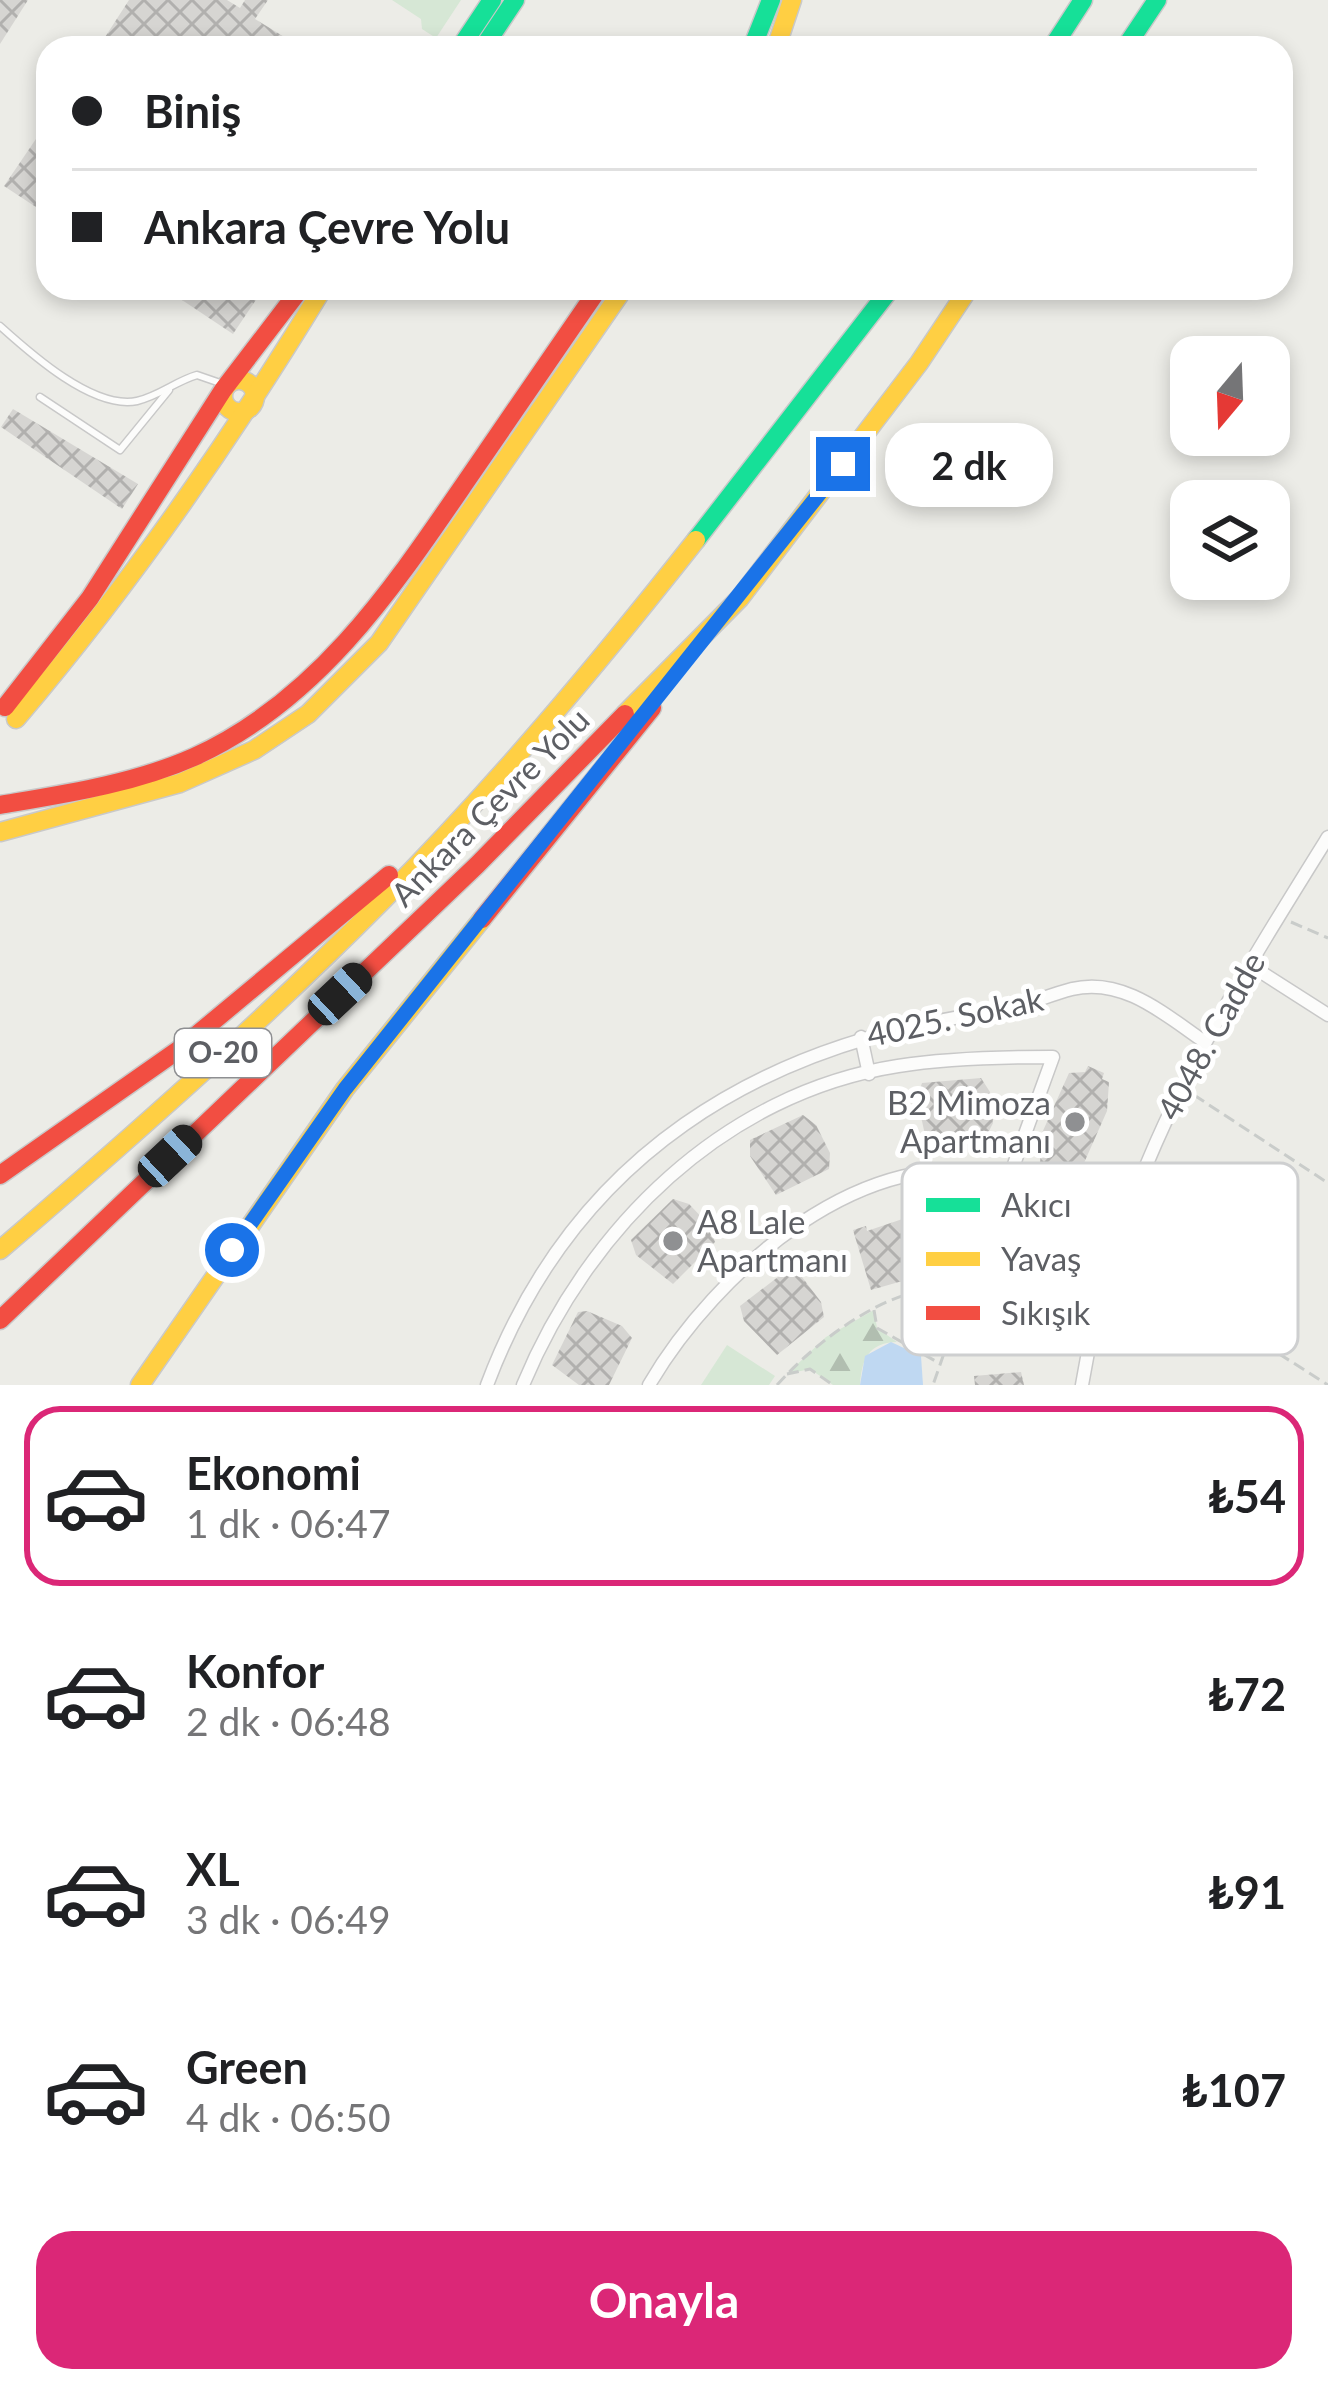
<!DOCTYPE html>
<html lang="tr">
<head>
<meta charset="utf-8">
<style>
	body { margin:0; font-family:Lato,sans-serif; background:#f2f2f2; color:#202124; height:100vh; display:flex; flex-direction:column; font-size:45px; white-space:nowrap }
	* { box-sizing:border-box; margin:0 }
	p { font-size:39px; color:#757577 }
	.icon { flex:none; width:66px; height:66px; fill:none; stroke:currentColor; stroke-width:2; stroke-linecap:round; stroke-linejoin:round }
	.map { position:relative; height:1385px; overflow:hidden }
	.sheet { display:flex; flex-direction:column; background:#fff; flex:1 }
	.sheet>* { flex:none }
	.banner { position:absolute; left:36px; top:36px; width:1257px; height:264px; border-radius:36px; box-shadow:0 6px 18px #0003; display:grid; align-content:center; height:264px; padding:0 36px; background:#fff }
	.needle { width:78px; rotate:199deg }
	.controls { position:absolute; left:1170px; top:336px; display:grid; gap:24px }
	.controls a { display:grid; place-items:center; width:120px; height:120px; border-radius:24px; background:#fff; box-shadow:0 6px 18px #0003; font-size:60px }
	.end { position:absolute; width:54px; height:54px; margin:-27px; border:15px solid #1a73e8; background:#fff; box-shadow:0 0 0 6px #fff }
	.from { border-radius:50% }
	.bubble { position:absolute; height:84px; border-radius:36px; background:#fff; box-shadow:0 6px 18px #0003; font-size:39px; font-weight:700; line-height:84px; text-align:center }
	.car { position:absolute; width:36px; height:72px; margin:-36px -18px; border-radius:15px; box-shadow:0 0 9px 3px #0007; background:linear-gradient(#222 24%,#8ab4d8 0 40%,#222 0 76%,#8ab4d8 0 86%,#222 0) }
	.banner b { display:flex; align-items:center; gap:42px; height:114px; font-size:45px }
	.banner b+b { border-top:3px solid #e0e0e0 }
	.banner i { width:30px; height:30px; background:#202124 }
	ul { padding:21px 0 0; list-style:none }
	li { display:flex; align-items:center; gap:36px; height:180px; margin:0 24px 18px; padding:0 12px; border:6px solid transparent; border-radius:36px }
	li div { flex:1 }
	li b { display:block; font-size:45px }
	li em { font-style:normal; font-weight:700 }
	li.selected { border-color:#db2777 }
	li>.icon { width:108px; height:108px; stroke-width:1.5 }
	.action { display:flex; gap:24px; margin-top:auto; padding:24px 36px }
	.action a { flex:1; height:138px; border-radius:36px; background:#db2777; color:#fff; font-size:48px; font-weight:700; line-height:138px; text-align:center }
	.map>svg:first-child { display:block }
	.green { fill:#d6e7d5 }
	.forest { fill:url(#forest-firs) }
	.water { fill:#bfd8f2 }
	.building { fill:url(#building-cross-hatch) }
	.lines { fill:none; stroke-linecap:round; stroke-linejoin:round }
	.lane-casing { stroke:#c8c8c8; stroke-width:9 }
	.street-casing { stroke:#c8c8c8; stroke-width:15 }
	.fast-casing { stroke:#c9c9c9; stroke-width:21 }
	.slow-casing { stroke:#c9c9c9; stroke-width:21 }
	.jam-casing { stroke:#c9c9c9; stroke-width:21 }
	.path { stroke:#c9ccca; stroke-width:3; stroke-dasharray:12 6; stroke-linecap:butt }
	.lane { stroke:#fcfcfb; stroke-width:6 }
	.street { stroke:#fcfcfb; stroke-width:12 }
	.fast { stroke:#16e098; stroke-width:18 }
	.slow { stroke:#ffcf43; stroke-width:18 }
	.jam { stroke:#f24e42; stroke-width:18 }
	.route { stroke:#1a73e8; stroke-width:15 }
	.poi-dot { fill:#8f9092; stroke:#fff; stroke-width:4.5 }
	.labels { text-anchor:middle; stroke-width:10; stroke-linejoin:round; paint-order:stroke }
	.shield { fill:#fff; stroke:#8e8f92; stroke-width:3 }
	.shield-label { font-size:30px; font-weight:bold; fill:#5d5f64 }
	.street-label { font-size:33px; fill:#5d5f64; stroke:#fff }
	.poi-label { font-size:33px; fill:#5d5f64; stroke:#fff; text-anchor:end }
	.key { fill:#fff; stroke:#cecfd0; stroke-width:3 }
	.key-label { font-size:33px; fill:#5d5f64 }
</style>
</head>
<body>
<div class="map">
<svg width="1328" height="1385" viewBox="0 0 1328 1385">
	<defs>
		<pattern id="forest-firs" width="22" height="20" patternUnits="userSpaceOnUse" patternTransform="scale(3)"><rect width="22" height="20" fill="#d6e7d5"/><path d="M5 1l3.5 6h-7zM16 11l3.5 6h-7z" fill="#b1beb0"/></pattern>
		<pattern id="building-cross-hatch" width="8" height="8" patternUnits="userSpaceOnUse" patternTransform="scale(3)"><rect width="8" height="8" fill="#d6d5d2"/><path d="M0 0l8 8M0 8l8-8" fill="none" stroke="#b1b0ae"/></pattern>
	</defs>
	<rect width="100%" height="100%" fill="#ecece7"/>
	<g class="green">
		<polygon points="392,0 461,0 436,38 422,29 421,19"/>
		<polygon points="727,1345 775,1376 769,1385 701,1385"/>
	</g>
	<path class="forest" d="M 874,1310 L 877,1328 L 897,1342 C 868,1343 862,1359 860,1385 L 833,1385 L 810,1369 L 787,1374 L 826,1337 Z"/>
	<polygon class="water" points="891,1342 921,1356 923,1385 860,1385 865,1356"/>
	<g class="building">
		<polygon points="0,0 28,0 0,44"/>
		<polygon points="129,0 227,0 240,8 245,0 268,0 255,19 286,38 279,48 98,48"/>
		<polygon points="40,133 48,138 48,215 4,186"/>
		<polygon points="164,288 264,288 233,334"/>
		<polygon points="13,409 138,484 122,509 1,427"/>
		<polygon points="1088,1066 1104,1073 1102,1079 1109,1082 1107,1111 1080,1172 1065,1174 1063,1179 1045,1173 1047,1167 1040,1164 1042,1133 1069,1073 1085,1072"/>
		<polygon points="981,1078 990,1092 993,1123 986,1137 927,1144 917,1098 922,1083"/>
		<polygon points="803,1115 816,1125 830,1153 829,1169 776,1195 750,1156 750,1140"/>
		<polygon points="673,1199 689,1204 710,1226 715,1242 673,1284 636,1255 631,1240"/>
		<polygon points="941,1206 958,1265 871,1290 853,1230 866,1226 867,1231"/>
		<polygon points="787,1270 802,1277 821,1302 824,1317 777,1355 744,1321 740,1306"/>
		<polygon points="587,1311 622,1326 632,1338 609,1385 579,1385 552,1365 578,1312"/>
		<polygon points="1021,1372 1024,1385 975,1385 974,1376"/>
	</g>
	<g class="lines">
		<defs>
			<g id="lane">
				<path d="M 0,326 C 30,353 93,410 137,401 C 159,396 176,381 197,375 L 223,384"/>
				<polyline points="40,397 120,450 169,390"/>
			</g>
			<g id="street">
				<polyline points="1250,965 1328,1015"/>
				<polyline points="861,1037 869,1074"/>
				<path d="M 487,1385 C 573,1156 759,1043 993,1012 C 1021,1008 1045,996 1072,989 C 1122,977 1163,1013 1202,1040"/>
				<path d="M 523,1385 C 588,1228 724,1093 898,1066 C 949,1058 1002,1057 1053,1057 L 1009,1178 C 868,1135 714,1273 649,1385"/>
				<path d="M 1082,1385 C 1117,1174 1217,1015 1328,837"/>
			</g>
			<g id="fast">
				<polyline points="460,48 492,0"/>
				<polyline points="483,48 515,0"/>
				<polyline points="752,48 771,0"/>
				<polyline points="1052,48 1083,0"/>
				<polyline points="1125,48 1157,0"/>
				<polyline points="696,540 891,288"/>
			</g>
			<g id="slow">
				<polyline points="776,48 792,0"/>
				<circle cx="239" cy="396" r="16"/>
				<polyline points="625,714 740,598 919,363 969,288"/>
				<path d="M 16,719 C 130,585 232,438 323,288"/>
				<polyline points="0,832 180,783 254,750 308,714 379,643 624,288"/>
				<path d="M 0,1250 C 132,1137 262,1022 384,899 C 496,786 598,664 696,540"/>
				<polyline points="140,1385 345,1089 482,919"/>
			</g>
			<g id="jam">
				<polyline points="5,707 90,598 223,390 301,288"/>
				<path d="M 0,805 C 65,794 133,784 194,757 C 317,701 391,591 465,483 C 509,418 554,353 599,288"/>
				<polyline points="482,919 652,708"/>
				<polyline points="0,1175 181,1048 389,875"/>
				<polyline points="0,1320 477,865 625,714"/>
			</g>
		</defs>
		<use href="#lane" class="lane-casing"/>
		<use href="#street" class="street-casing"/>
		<use href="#fast" class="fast-casing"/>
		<use href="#slow" class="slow-casing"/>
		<use href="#jam" class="jam-casing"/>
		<g class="path">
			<polyline points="1291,922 1328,938"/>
			<polyline points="1194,1095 1328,1183"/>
			<polyline points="1127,1257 1328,1385"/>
			<polyline points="874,1310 877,1328 939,1363"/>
			<polyline points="787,1374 810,1369 833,1385"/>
			<path d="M 777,1385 C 817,1340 900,1275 966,1290 L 933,1385"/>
		</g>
		<use href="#lane" class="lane"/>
		<use href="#street" class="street"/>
		<use href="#fast" class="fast"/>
		<use href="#slow" class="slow"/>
		<use href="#jam" class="jam"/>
	</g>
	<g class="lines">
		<polyline class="route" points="232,1250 345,1089 843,464"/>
	</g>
	<g class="poi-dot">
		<circle cx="1075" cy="1122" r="12"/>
		<circle cx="673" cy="1241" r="12"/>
	</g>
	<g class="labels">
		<rect class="shield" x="175" y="1029" width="96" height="48" rx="9"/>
		<g class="shield-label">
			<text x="223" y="1063">O-20</text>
		</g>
		<g class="street-label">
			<text transform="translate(490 807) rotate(-45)" y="12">Ankara Çevre Yolu</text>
			<text transform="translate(955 1017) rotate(-12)" y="12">4025. Sokak</text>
			<text transform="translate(1211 1036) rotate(-61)" y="12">4048. Cadde</text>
		</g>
		<g class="poi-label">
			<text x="1051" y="1115">B2 Mimoza<tspan x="1051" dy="38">Apartmanı</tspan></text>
			<text x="697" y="1234" text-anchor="start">A8 Lale<tspan x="697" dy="38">Apartmanı</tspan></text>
		</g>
	</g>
	<rect x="902" y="1163" width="396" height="192" rx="18" class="key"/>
	<rect x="926" y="1198" width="54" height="14" fill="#16e098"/>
	<rect x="926" y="1252" width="54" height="14" fill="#ffcf43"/>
	<rect x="926" y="1306" width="54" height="14" fill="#f24e42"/>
	<g class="key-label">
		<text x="1001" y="1217">Akıcı</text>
		<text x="1001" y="1271">Yavaş</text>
		<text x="1001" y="1325">Sıkışık</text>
	</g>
</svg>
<div class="controls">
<a><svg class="needle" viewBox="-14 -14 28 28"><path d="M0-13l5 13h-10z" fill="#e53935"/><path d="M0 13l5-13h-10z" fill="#757577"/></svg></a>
<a><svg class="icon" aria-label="layers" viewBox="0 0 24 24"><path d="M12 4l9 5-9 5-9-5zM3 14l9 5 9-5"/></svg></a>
</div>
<i class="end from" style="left:232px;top:1250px"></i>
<i class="end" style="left:843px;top:464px"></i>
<div class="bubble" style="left:885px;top:423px;width:168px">2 dk</div>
<i class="car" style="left:340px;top:994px;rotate:47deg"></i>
<i class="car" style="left:170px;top:1156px;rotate:47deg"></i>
<div class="banner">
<b><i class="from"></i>Biniş</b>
<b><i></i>Ankara Çevre Yolu</b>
</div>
</div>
<section class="sheet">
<ul>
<li class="selected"><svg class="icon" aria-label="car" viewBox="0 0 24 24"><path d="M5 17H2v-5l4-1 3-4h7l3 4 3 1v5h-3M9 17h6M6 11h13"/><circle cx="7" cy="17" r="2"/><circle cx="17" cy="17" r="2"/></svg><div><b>Ekonomi</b><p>1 dk · 06:47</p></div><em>₺54</em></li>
<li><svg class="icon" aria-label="car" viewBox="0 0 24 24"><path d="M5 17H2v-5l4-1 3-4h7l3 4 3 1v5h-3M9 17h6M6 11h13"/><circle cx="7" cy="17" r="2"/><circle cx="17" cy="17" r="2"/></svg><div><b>Konfor</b><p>2 dk · 06:48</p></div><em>₺72</em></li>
<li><svg class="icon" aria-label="car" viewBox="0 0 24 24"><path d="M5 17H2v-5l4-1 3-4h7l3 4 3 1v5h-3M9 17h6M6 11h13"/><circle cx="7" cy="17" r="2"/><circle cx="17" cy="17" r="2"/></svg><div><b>XL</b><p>3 dk · 06:49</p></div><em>₺91</em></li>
<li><svg class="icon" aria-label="car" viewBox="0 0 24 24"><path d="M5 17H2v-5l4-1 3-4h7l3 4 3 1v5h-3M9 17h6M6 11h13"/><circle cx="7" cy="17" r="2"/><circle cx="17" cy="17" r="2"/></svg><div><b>Green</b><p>4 dk · 06:50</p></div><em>₺107</em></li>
</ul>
<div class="action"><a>Onayla</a></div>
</section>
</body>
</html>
